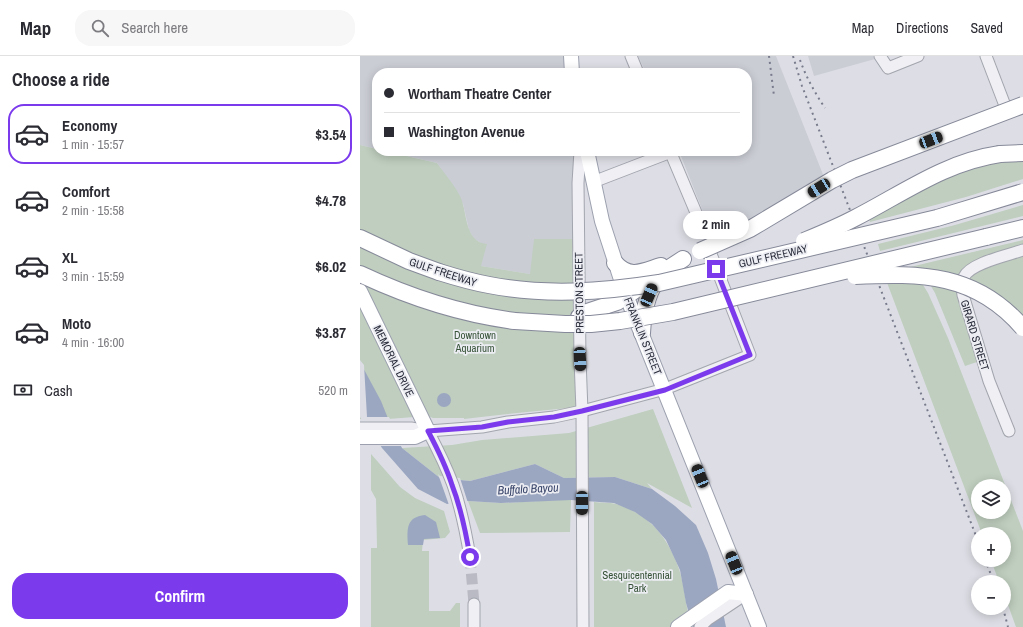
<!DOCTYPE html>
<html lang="en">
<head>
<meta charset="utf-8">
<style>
	body { margin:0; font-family:"Archivo Narrow",sans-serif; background:#f7f7f7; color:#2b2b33; height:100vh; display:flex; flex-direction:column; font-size:15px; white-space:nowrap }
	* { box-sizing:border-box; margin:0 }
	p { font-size:13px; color:#7c7c81 }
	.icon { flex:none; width:22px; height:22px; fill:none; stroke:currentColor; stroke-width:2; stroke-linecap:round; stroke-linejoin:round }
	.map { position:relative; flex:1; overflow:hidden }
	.side { display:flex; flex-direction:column; background:#fff; width:360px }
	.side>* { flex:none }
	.hud { position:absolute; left:12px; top:12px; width:380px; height:88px; border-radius:16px; box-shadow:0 2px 10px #0003; display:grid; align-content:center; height:88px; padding:0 12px; background:#fff }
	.fabs { position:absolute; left:611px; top:423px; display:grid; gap:8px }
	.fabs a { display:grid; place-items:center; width:40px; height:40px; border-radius:50%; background:#fff; box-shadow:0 2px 10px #0003; font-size:20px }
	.end { position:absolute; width:18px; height:18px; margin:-9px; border:5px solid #7c3aed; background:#fff; box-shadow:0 0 0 2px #fff }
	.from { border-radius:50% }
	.bubble { position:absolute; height:28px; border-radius:14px; background:#fff; box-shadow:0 2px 10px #0003; font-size:13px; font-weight:700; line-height:28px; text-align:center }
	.car { position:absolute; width:12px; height:24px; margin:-12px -6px; border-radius:5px; box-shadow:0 0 3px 1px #0007; background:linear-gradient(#222 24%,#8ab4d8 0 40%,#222 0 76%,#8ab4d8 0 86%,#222 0) }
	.hud b { display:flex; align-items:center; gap:14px; height:38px; font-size:15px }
	.hud b+b { border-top:1px solid #e1e1e2 }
	.hud i { width:10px; height:10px; background:#2b2b33 }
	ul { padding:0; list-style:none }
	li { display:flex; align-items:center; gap:12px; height:60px; margin:0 8px 6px; padding:0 4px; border:2px solid transparent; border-radius:16px }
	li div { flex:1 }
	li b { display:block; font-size:15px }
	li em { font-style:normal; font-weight:700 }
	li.active { border-color:#7c3aed }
	li>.icon { width:36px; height:36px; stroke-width:1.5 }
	h2 { padding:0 12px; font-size:18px; line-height:48px }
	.pay { display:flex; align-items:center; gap:10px; height:44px; padding:0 12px; font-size:15px }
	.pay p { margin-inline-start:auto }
	.primary-button { display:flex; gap:8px; margin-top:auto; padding:8px 12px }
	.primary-button a { flex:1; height:46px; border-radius:16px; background:#7c3aed; color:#fff; font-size:16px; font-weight:700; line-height:46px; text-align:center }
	header { display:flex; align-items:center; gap:24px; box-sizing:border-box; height:56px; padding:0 20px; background:#fff; border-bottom:1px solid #e1e1e2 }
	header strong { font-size:19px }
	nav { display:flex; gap:22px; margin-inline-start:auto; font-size:14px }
	.search { width:280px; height:36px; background:#f7f7f7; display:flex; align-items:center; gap:10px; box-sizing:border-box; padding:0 14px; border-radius:16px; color:#7c7c81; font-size:15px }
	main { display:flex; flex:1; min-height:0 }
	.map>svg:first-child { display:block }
	.built { fill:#cbcdd5 }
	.green { fill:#bfcebf; fill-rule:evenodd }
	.water { fill:#9ba6c1 }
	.pier { fill:#dddee5 }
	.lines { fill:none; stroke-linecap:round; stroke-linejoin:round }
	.minor-tunnel { stroke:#b9bac3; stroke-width:11; stroke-dasharray:11 5.5; stroke-linecap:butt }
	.minor-casing { stroke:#a3a5ae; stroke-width:13 }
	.major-casing { stroke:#9da1af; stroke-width:16 }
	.highway-casing { stroke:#868999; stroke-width:18 }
	.minor { stroke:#efeff4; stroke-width:11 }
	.major { stroke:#fff; stroke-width:14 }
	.highway { stroke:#fff; stroke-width:16 }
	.rail { stroke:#787b8c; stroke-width:2; stroke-dasharray:2 4; stroke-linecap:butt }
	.highway-bridge-casing { stroke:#868999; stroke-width:18; stroke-linecap:butt }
	.highway-bridge { stroke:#fff; stroke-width:16 }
	.route { stroke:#7c3aed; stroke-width:5 }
	.labels { text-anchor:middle; stroke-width:3.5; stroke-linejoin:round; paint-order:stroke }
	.street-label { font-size:11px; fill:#282b39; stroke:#ecedf3 }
	.park-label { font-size:11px; fill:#375338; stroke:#ecedf3 }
	.water-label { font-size:12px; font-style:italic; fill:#374368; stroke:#ecedf3 }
</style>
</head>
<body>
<header>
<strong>Map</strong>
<div class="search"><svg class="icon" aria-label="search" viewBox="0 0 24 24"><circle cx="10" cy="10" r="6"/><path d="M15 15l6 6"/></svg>Search here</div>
<nav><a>Map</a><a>Directions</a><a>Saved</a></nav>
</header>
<main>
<section class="side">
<h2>Choose a ride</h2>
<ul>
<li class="active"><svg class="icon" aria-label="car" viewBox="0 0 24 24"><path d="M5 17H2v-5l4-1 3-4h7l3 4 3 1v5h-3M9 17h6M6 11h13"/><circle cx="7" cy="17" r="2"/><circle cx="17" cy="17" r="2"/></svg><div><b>Economy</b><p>1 min · 15:57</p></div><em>$3.54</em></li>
<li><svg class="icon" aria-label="car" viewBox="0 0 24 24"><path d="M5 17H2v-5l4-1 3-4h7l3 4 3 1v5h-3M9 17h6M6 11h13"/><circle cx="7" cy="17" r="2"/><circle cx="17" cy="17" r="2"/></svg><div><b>Comfort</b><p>2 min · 15:58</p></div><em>$4.78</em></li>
<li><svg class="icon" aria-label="car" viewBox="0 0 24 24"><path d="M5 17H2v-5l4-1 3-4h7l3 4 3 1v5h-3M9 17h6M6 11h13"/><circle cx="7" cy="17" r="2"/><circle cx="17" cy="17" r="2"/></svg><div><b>XL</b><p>3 min · 15:59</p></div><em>$6.02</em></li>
<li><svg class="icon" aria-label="car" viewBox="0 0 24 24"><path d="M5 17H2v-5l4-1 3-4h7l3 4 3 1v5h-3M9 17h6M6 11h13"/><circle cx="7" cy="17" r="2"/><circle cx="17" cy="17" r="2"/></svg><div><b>Moto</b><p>4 min · 16:00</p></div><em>$3.87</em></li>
</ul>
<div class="pay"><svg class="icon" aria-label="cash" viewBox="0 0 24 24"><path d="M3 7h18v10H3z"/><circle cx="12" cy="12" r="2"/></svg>Cash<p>520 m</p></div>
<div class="primary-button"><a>Confirm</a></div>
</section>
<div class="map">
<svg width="663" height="571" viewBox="0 0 663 571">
	<rect width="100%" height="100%" fill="#dddee5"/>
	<g class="built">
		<polygon points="0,0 208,0 208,17 17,17 17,93 0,89"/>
		<polygon points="278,0 416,0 464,121 382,169 353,181 319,95 387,95 387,17 286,17"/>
		<polygon points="448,0 513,0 515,3 454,20"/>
		<polygon points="25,95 217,95 216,183 170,218 121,210 121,187 114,183 109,174 103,148 77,107"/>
	</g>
	<g class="green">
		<path d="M 0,89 L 17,93 L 17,95 L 25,95 L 77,107 C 84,117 93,127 99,138 C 108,153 103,186 127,188 L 121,210 L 170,218 L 174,183 L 216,183 L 219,351 L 157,357 L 104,363 L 104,362 L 73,362 L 68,360 L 28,363 L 0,363 Z"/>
		<polygon points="663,102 663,123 606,141 510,166 508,160 615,107"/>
		<polygon points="663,149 663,160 520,195 518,188 595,169"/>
		<polygon points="663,184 663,189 598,223 546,212"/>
		<polygon points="663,198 663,266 608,225 612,218 617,214"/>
		<path d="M 526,224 L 560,224 L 568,237 L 588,282 L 663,475 L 663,571 L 656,571 L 644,538 L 644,526 L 639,526 L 631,504 L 644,504 L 644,478 L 622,478 ZM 618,430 L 644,430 L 644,456 L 618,456 Z"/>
		<polygon points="568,225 597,232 617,306 605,310 575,237"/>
		<polygon points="293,353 332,452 287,427 292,433 255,421 204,422 175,408 110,425 80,422 42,392 92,389 122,384 209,377"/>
		<polygon points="11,398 40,431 55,442 84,455 90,476 85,482 63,484 62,495 69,495 69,555 90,555 96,547 100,547 100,571 11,571 11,492 17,492 16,443 11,434"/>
		<polygon points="197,444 211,444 210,476 120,477 108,445 141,447"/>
		<path d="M 234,446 C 241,447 249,446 256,448 C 288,457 308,481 319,513 C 324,528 325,545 329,560 L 312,571 L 234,571 Z"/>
	</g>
	<g class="water">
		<polygon points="0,306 21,345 33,375 42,392 80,422 110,425 175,408 204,422 255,421 292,433 315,450 336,469 348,497 356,523 366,571 333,571 326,547 320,514 306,484 292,468 275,456 254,447 211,444 141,447 108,445 87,448 58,433 22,392 0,357"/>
		<circle cx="84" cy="344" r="7"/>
		<path d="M 65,459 L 76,466 L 80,482 L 64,483 L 63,489 L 48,489 C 47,473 46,461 65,459 Z"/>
	</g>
	<g class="pier">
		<polygon points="0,304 4,309 7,361 29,361 43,390 19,390 0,361"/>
		<polygon points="78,418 80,420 100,422 108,447 89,449"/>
	</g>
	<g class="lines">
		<polyline class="minor-tunnel" points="110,501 114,548"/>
		<defs>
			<g id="minor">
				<polyline points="271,0 278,17"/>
				<polyline points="520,0 528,12 558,0"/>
				<polyline points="626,0 644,47"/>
				<polyline points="220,95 218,127 220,303 222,355 223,571"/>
				<polyline points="310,95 337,159"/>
				<polyline points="233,126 311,96"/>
				<polyline points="0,372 51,372 68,375 122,371 148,366 194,361 222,355 305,333 390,299 351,198"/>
				<path d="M 68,375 C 77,392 86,410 93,429 C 101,452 106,477 110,501"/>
				<path d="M 649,375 L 629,325 L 603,239 C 602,233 601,226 604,221 C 610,207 649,199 663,194"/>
				<polyline points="114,548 114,571"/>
				<polyline points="340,571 347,564 386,538"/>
			</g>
			<g id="major">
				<polyline points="211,0 212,17"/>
				<polyline points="227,95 242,165 266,239 399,571"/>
				<polyline points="0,235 68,375 55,381 0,381"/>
				<polyline points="318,571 368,536 386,538"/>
			</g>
			<g id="highway">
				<polyline points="640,98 663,97"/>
				<polyline points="626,181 663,172"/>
				<polyline points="0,182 49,205 79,216"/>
				<path d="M 255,207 C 270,224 284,215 301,210"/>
				<path d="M 0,218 C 49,241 100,258 155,265"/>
				<polyline points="219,261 227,256 257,246 323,203"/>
				<path d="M 282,277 C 283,257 287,233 302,218"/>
			</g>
		</defs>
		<use href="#minor" class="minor-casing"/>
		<use href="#major" class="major-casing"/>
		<use href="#highway" class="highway-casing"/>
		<use href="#minor" class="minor"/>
		<use href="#major" class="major"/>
		<use href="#highway" class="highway"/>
		<g class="rail">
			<polyline points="409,0 414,40"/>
			<polyline points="433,0 442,30 618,485"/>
			<path d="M 440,4 C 446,21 455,37 465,52"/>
			<polyline points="625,504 634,526"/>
			<polyline points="643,552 648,571"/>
		</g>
		<defs>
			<g id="highway-bridge">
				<path d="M 444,185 C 461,178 478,171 495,162 C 542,138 585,106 640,98"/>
				<polyline points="340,195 390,173 472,124 492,114 663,49"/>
				<path d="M 79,216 C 95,221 112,226 129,229 C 185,240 242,236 299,227 L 577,162 L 663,136"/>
				<path d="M 495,220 C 561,217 616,217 663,272"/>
				<polyline points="155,265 205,268 231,268 260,265 313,256 626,181"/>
			</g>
		</defs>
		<use href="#highway-bridge" class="highway-bridge-casing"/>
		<use href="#highway-bridge" class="highway-bridge"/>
	</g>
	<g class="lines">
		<path class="route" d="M 110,501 C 106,477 101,452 92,429 C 86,410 77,392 68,375 L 122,371 L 148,366 L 194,361 L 222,355 L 305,334 L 390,299 L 356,213"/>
	</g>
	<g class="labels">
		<g class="street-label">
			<text transform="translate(413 200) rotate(-13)" y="4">GULF FREEWAY</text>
			<text transform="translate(83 216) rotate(18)" y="4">GULF FREEWAY</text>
			<text transform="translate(219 237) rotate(-91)" y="4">PRESTON STREET</text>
			<text transform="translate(615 279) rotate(73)" y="4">GIRARD STREET</text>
			<text transform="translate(283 280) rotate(68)" y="4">FRANKLIN STREET</text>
			<text transform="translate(34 305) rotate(64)" y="4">MEMORIAL DRIVE</text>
		</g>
		<g class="park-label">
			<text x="115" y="283">Downtown<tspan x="115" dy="13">Aquarium</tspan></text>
			<text x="277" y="523">Sesquicentennial<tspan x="277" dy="13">Park</tspan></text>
		</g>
		<g class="water-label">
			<text transform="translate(168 433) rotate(-3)" y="4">Buffalo Bayou</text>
		</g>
	</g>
</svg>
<div class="fabs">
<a><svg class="icon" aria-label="layers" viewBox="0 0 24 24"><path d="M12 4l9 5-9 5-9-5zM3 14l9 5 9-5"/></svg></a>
<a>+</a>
<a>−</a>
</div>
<i class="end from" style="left:110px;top:501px"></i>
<i class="end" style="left:356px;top:213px"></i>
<div class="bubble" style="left:323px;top:155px;width:66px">2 min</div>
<i class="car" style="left:571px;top:84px;rotate:69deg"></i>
<i class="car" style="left:459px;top:132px;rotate:238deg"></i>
<i class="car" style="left:289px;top:239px;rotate:23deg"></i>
<i class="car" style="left:220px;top:303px;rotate:177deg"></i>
<i class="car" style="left:340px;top:420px;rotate:338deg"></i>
<i class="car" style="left:222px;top:447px;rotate:180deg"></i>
<i class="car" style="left:374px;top:507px;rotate:338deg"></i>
<div class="hud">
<b><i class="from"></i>Wortham Theatre Center</b>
<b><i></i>Washington Avenue</b>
</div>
</div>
</main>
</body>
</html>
